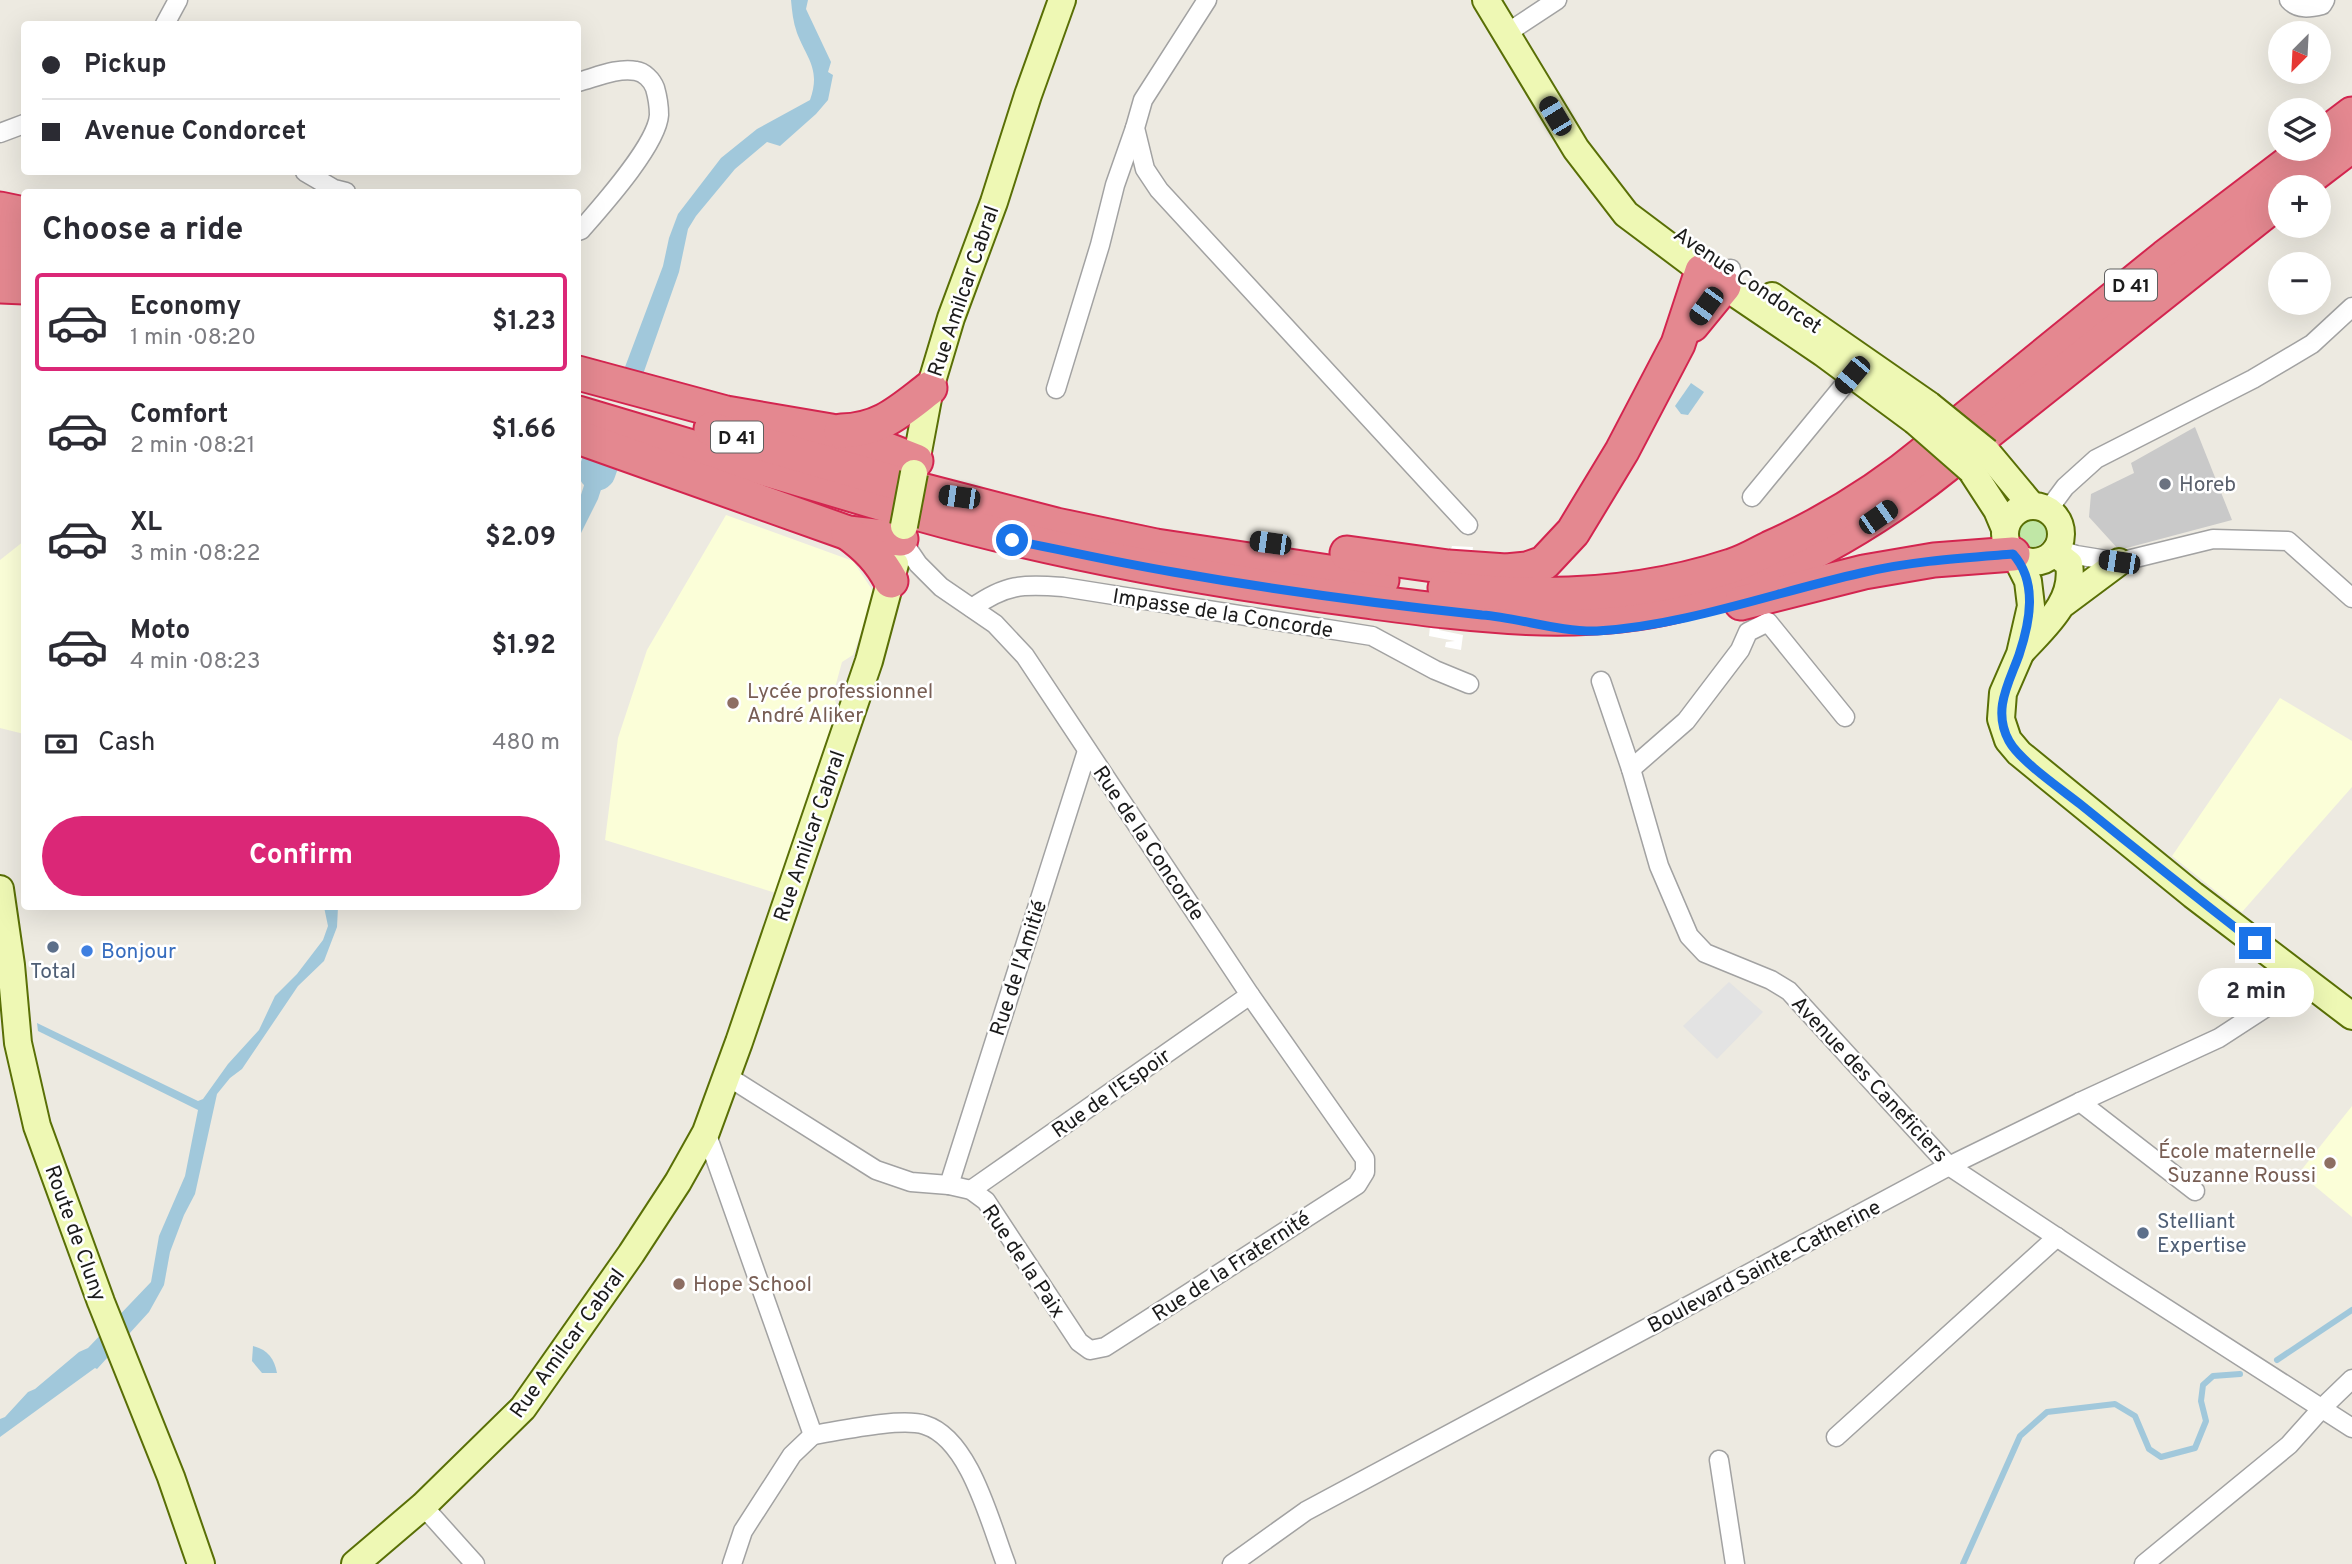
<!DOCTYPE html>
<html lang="en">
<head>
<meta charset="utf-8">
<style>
	body { margin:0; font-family:Overpass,sans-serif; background:#f2f2f3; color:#2b2b33; height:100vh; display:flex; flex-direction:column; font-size:26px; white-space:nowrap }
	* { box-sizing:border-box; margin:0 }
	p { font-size:23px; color:#7c7c81 }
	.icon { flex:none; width:38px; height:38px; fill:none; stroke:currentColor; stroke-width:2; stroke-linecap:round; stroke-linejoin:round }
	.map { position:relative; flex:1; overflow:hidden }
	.sheet { position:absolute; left:21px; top:189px; width:560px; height:721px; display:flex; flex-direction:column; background:#fff; border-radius:7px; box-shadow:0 7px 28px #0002 }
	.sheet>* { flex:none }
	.guide { position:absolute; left:21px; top:21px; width:560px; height:154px; border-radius:7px; box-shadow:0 7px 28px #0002; display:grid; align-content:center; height:154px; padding:0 21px; background:#fff }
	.needle { width:46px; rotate:204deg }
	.fabs { position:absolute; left:2268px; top:21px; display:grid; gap:14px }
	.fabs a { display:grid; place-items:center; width:63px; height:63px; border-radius:50%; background:#fff; box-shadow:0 7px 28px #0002; font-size:35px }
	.end { position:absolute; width:32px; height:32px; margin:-16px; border:9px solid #1a73e8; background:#fff; box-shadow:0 0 0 4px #fff }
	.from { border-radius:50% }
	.bubble { position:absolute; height:49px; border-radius:24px; background:#fff; box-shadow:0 7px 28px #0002; font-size:23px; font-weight:700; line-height:49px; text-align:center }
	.car { position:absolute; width:21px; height:42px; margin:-21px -10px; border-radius:9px; box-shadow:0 0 5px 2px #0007; background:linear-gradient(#222 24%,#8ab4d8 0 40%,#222 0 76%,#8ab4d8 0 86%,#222 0) }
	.guide b { display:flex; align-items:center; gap:24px; height:66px; font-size:26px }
	.guide b+b { border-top:2px solid #e1e1e2 }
	.guide i { width:18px; height:18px; background:#2b2b33 }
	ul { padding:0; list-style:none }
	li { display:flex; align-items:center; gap:21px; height:98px; margin:0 14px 10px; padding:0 7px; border:4px solid transparent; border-radius:7px }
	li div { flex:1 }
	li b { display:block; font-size:26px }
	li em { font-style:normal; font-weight:700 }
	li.current { border-color:#db2777 }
	li>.icon { width:63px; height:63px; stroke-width:1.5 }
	h2 { padding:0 21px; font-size:32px; line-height:84px }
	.pay { display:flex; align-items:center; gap:18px; height:77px; padding:0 21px; font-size:26px }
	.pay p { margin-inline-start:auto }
	.action { display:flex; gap:14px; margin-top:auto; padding:14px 21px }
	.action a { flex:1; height:80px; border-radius:42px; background:#db2777; color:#fff; font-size:28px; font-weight:700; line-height:80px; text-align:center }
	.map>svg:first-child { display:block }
	.education { fill:#fbfed8 }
	.religious { fill:#c9c9c9 }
	.grass { fill:#c0e7a6 }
	.parking { fill:#e3e3e3 }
	.water { fill:#a1c8db }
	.pier { fill:#fff }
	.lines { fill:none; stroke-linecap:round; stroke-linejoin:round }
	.stream { stroke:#a1c8db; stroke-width:6 }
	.river { stroke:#a1c8db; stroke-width:37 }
	.street-casing { stroke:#a2a2a2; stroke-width:21 }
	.secondary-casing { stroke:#596f06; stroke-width:30 }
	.highway-casing { stroke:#d3254f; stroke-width:37 }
	.street { stroke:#fff; stroke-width:18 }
	.secondary { stroke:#eef8b4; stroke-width:26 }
	.highway { stroke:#e48890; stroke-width:33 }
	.secondary-bridge-casing { stroke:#596f06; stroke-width:30; stroke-linecap:butt }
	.secondary-bridge { stroke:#eef8b4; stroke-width:26 }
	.route { stroke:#1a73e8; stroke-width:9 }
	.worship-dot { fill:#6b7280; stroke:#fff; stroke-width:2.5 }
	.education-dot { fill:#8d6e63; stroke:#fff; stroke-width:2.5 }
	.service-dot { fill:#5c6f8a; stroke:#fff; stroke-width:2.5 }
	.shop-dot { fill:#3f7fe0; stroke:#fff; stroke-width:2.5 }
	.labels { text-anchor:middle; stroke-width:5; stroke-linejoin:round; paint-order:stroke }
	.shield { fill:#fff; stroke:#5f5f5f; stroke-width:2 }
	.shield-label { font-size:19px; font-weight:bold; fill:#1b1b1b }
	.street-label { font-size:21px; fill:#1b1b1b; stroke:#fff }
	.worship-label { font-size:21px; fill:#5b616d; stroke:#fff; text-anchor:start }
	.education-label { font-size:21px; fill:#785e54; stroke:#fff; text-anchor:start }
	.shop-label { font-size:21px; fill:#366cbe; stroke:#fff; text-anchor:start }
	.service-label { font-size:21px; fill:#4e5e75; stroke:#fff }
</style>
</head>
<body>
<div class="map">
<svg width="2352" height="1564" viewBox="0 0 2352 1564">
	<rect width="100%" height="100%" fill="#edeae1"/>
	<g class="education">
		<polygon points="726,515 853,561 875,594 853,655 842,662 833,695 839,711 779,894 605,840 618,738 647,650"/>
		<polygon points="24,541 24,734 0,728 0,560"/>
		<polygon points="2280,698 2352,741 2352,787 2242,912 2172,856"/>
		<polygon points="2352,1106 2352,1217 2299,1173"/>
	</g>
	<polygon class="religious" points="2195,427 2232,520 2119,550 2089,517 2091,494 2134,473 2131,463"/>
	<circle class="grass" cx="2032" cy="533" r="14"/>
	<polygon class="parking" points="1729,982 1763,1012 1717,1059 1683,1026"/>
	<g class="water">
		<path d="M 791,0 L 808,0 L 806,9 L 831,62 L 828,72 L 833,75 L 828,100 L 816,114 L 780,146 L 767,142 L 735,169 L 696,216 L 688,229 L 679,272 L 641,380 L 622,375 L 663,266 L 669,238 L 678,214 L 721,158 L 757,129 L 810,100 C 821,69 807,59 797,33 C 793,22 792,11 791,0 Z"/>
		<polygon points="1691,383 1704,392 1688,415 1681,414 1675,406"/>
		<polygon points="589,470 606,474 598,499 578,539 578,504"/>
		<polygon points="324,907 338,907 337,927 324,961 298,986 242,1069 230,1078 217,1094 195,1194 184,1215 170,1252 164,1285 149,1312 97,1369 95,1368 0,1437 0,1419 5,1417 28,1392 35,1389 79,1352 88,1348 151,1282 159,1236 185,1176 198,1110 38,1031 37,1023 198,1101 203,1099 228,1064 259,1030 275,996 297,974 323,940 328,926"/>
		<path d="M 253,1346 C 268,1350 274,1358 277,1373 L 262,1373 L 252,1361 Z"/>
	</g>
	<polygon class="pier" points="1452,546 1473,547 1471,562 1447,560 1439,630 1463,635 1461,650 1445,647 1446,642 1455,641 1429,636 1438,551 1450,552"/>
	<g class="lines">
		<g class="stream">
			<polyline points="2277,1360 2352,1310"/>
			<polyline points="1963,1564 2020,1436 2047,1412 2115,1404 2135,1416 2149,1449 2161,1457 2195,1448 2206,1421 2201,1401 2203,1385 2213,1376 2240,1374"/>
		</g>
		<polyline class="river" points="597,472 603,455"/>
		<defs>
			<g id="street">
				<polyline points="1207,0 1143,100 1135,128 1145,169 1159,190 1468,525"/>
				<path d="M 2289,0 C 2298,10 2310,8 2322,5 L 2325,0"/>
				<polyline points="165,24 178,0"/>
				<polyline points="1507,33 1557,0"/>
				<path d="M 578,82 C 594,78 618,67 636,71 C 644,72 652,80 655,88 C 657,95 659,107 659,115 C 657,145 601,207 581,230 L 578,231"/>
				<polyline points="0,133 24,124"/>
				<polyline points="305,172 334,189 346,192"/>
				<polyline points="1702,271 1731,269 1724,286"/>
				<polyline points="1056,389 1100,245 1115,185 1135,128"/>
				<polyline points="1752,497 1858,368"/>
				<polyline points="2048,510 2065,487 2096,459 2253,379 2312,344 2352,307"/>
				<polyline points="2058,549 2076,555 2119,562 2213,539 2288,541 2352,598"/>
				<path d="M 972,608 C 1006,584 1022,584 1063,587 L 1372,636 L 1435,670 L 1469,684"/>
				<polyline points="1601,681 1631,769 1659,866 1689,936 1705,953 1771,980 1789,991 1949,1166 2114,1275 2352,1428"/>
				<polyline points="1631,769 1686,721 1740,650 1748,632 1768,622 1845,717"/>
				<polyline points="727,1076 876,1170 911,1182 949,1185 971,1190 986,1201 1079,1342 1090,1350 1105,1347 1357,1185 1365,1172 1365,1159 1250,995 1025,656 995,624 941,587 918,564 901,539"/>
				<polyline points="2080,1102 2195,1191"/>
				<polyline points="706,1132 813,1435"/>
				<polyline points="949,1185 1087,751"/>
				<polyline points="971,1190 1250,995"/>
				<path d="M 813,1435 C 839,1431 901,1417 925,1425 C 970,1439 990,1523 1006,1564"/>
				<polyline points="1836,1437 2057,1237"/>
				<polyline points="1719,1460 1735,1564"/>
				<polyline points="423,1506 475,1564"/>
				<polyline points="732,1564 743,1531 792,1455 813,1435"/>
				<polyline points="1232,1564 1306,1511 1949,1166 2080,1102 2219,1038 2305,982"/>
				<polyline points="2144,1564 2289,1445 2323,1407 2352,1379"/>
			</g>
			<g id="secondary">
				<polyline points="1486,0 1576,149 1626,214 1702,271 1823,353 1915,421"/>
				<polyline points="1772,296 1929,405"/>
				<polyline points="1987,452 2032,506"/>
				<polyline points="1971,470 1997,510 2005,529"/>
				<polyline points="914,473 930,388 951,318 994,202 1028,95 1062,0"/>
				<circle cx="2033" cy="534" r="28"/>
				<polyline points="2016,557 2028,581 2031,606 2020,654 2003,693 2001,719 2008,740 2019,753 2193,895 2352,1016"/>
				<polyline points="2064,603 2119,562"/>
				<path d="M 2023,650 C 2046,625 2075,601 2069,564 L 2055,553"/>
				<polyline points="0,889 11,965 18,1043 37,1126 101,1302 171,1477 201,1564"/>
				<polyline points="355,1564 423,1506 523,1408 631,1254 678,1182 706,1132 739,1042 869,661 895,564"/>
			</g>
			<g id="highway">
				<polyline points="2319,139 2352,114"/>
				<polyline points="2297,187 2352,145"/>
				<polyline points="0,209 24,214"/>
				<polyline points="0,238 24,240"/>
				<polyline points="0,263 24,264"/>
				<polyline points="0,286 24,287"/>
				<polyline points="1692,325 1724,286"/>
				<polyline points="578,373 726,413 831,431 865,441 916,461"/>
				<polyline points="578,413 893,507"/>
				<polyline points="1959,424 2165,257 2307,149"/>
				<polyline points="711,429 897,483"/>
				<path d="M 841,431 C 881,430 900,411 930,388"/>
				<polyline points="578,437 848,533 901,539"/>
				<polyline points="1978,440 2280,200"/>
				<polyline points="925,491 1056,525 1156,546 1382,580"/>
				<path d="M 920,514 C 1066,555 1215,581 1365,601 C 1465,614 1578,630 1677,605 C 1778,579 1867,529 1948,464"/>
				<path d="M 848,533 C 867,547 880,560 891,581"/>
				<polyline points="1347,553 1448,567 1506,571 1527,569 1544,563 1573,532 1622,451 1678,344 1702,271"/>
				<path d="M 1445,588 C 1540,600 1640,596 1731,566 C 1745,562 1758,554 1770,548 C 1826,523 1881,489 1929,449"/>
				<polyline points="1741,603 1864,572 1934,560 2013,554"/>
			</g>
		</defs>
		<use href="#street" class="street-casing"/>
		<use href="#secondary" class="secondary-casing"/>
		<use href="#highway" class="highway-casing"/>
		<use href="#street" class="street"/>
		<use href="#secondary" class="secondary"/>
		<use href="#highway" class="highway"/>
		<defs>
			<g id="secondary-bridge">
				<polyline points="1929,405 1987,452"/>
				<polyline points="1915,421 1971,470"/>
				<polyline points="904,526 914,473"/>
			</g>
		</defs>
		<use href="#secondary-bridge" class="secondary-bridge-casing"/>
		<use href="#secondary-bridge" class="secondary-bridge"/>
	</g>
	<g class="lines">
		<path class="route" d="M 1012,540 C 1066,551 1119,563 1173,572 C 1275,590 1379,604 1482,615 C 1520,618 1559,632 1597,631 C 1684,626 1776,592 1861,573 C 1911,561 1962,558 2013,554 C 2038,582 2030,622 2019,655 C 2009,683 1992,710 2009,741 C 2020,761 2061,789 2080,804 C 2138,851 2196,897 2255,943"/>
	</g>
	<circle class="worship-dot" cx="2165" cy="484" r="7"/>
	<g class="education-dot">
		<circle cx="733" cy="703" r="7"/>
		<circle cx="2330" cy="1163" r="7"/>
		<circle cx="679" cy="1284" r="7"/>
	</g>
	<g class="service-dot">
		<circle cx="53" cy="947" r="7"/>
		<circle cx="2143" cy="1233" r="7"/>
	</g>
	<circle class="shop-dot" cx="87" cy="951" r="7"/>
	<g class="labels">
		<g class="shield">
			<rect x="2105" y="269.5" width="52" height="31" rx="5"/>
			<rect x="711" y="421.5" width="52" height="31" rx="5"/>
		</g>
		<g class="shield-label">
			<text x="2131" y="292">D 41</text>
			<text x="737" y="444">D 41</text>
		</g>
		<g class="street-label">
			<text transform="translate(1748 280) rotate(34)" y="7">Avenue Condorcet</text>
			<text transform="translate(963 291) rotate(-71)" y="7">Rue Amilcar Cabral</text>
			<text transform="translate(1223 613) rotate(9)" y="7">Impasse de la Concorde</text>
			<text transform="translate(809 836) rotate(-71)" y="7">Rue Amilcar Cabral</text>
			<text transform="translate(1149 843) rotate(56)" y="7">Rue de la Concorde</text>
			<text transform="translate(1018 968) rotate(-72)" y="7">Rue de l'Amitié</text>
			<text transform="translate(1870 1079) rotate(47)" y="7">Avenue des Caneficiers</text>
			<text transform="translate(1111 1093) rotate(-35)" y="7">Rue de l'Espoir</text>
			<text transform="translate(76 1233) rotate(70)" y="7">Route de Cluny</text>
			<text transform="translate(1024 1261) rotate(56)" y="7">Rue de la Paix</text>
			<text transform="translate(1231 1266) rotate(-33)" y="7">Rue de la Fraternité</text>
			<text transform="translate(1764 1266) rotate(-28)" y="7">Boulevard Sainte-Catherine</text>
			<text transform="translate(567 1343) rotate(-54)" y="7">Rue Amilcar Cabral</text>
		</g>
		<g class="worship-label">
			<text x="2179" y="491">Horeb</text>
		</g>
		<g class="education-label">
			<text x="747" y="698">Lycée professionnel<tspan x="747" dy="24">André Aliker</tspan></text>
			<text x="2316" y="1158" text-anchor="end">École maternelle<tspan x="2316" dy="24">Suzanne Roussi</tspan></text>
			<text x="693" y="1291">Hope School</text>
		</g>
		<g class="shop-label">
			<text x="101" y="958">Bonjour</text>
		</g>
		<g class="service-label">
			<text x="53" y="978">Total</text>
			<text x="2157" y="1228" text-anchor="start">Stelliant<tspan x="2157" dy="24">Expertise</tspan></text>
		</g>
	</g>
</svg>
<div class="fabs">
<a><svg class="needle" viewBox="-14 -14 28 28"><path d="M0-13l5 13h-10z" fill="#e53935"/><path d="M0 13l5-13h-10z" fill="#7c7c81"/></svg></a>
<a><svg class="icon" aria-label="layers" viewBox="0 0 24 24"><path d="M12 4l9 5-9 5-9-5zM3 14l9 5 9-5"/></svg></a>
<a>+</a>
<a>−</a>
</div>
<i class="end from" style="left:1012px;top:540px"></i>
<i class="end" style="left:2255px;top:943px"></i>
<div class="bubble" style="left:2198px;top:968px;width:116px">2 min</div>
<i class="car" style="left:1555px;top:116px;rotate:329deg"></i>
<i class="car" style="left:1706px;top:306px;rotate:216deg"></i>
<i class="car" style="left:1852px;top:375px;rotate:220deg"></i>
<i class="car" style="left:959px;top:497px;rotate:278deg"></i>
<i class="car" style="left:1878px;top:517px;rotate:55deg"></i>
<i class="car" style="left:1270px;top:543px;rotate:278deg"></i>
<i class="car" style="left:2119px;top:562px;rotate:279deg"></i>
<div class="guide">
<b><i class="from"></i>Pickup</b>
<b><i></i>Avenue Condorcet</b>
</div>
<section class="sheet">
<h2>Choose a ride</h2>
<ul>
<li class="current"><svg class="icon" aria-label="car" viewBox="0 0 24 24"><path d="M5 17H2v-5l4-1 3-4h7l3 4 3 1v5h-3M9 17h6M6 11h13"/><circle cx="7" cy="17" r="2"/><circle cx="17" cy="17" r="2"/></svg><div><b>Economy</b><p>1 min · 08:20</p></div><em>$1.23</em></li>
<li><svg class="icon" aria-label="car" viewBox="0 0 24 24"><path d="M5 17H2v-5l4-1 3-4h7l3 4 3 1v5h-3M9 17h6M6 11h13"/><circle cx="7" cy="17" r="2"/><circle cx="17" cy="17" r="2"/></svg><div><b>Comfort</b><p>2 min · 08:21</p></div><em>$1.66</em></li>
<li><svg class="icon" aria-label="car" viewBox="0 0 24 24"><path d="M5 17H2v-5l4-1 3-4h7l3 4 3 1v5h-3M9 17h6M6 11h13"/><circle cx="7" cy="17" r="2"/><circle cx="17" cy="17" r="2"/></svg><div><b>XL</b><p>3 min · 08:22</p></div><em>$2.09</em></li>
<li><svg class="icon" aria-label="car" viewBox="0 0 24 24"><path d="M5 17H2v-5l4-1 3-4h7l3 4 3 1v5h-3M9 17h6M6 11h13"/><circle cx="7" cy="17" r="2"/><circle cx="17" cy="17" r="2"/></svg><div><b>Moto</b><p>4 min · 08:23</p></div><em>$1.92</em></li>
</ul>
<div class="pay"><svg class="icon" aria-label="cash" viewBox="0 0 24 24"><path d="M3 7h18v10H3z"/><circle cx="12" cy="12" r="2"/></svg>Cash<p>480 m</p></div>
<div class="action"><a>Confirm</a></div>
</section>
</div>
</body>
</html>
